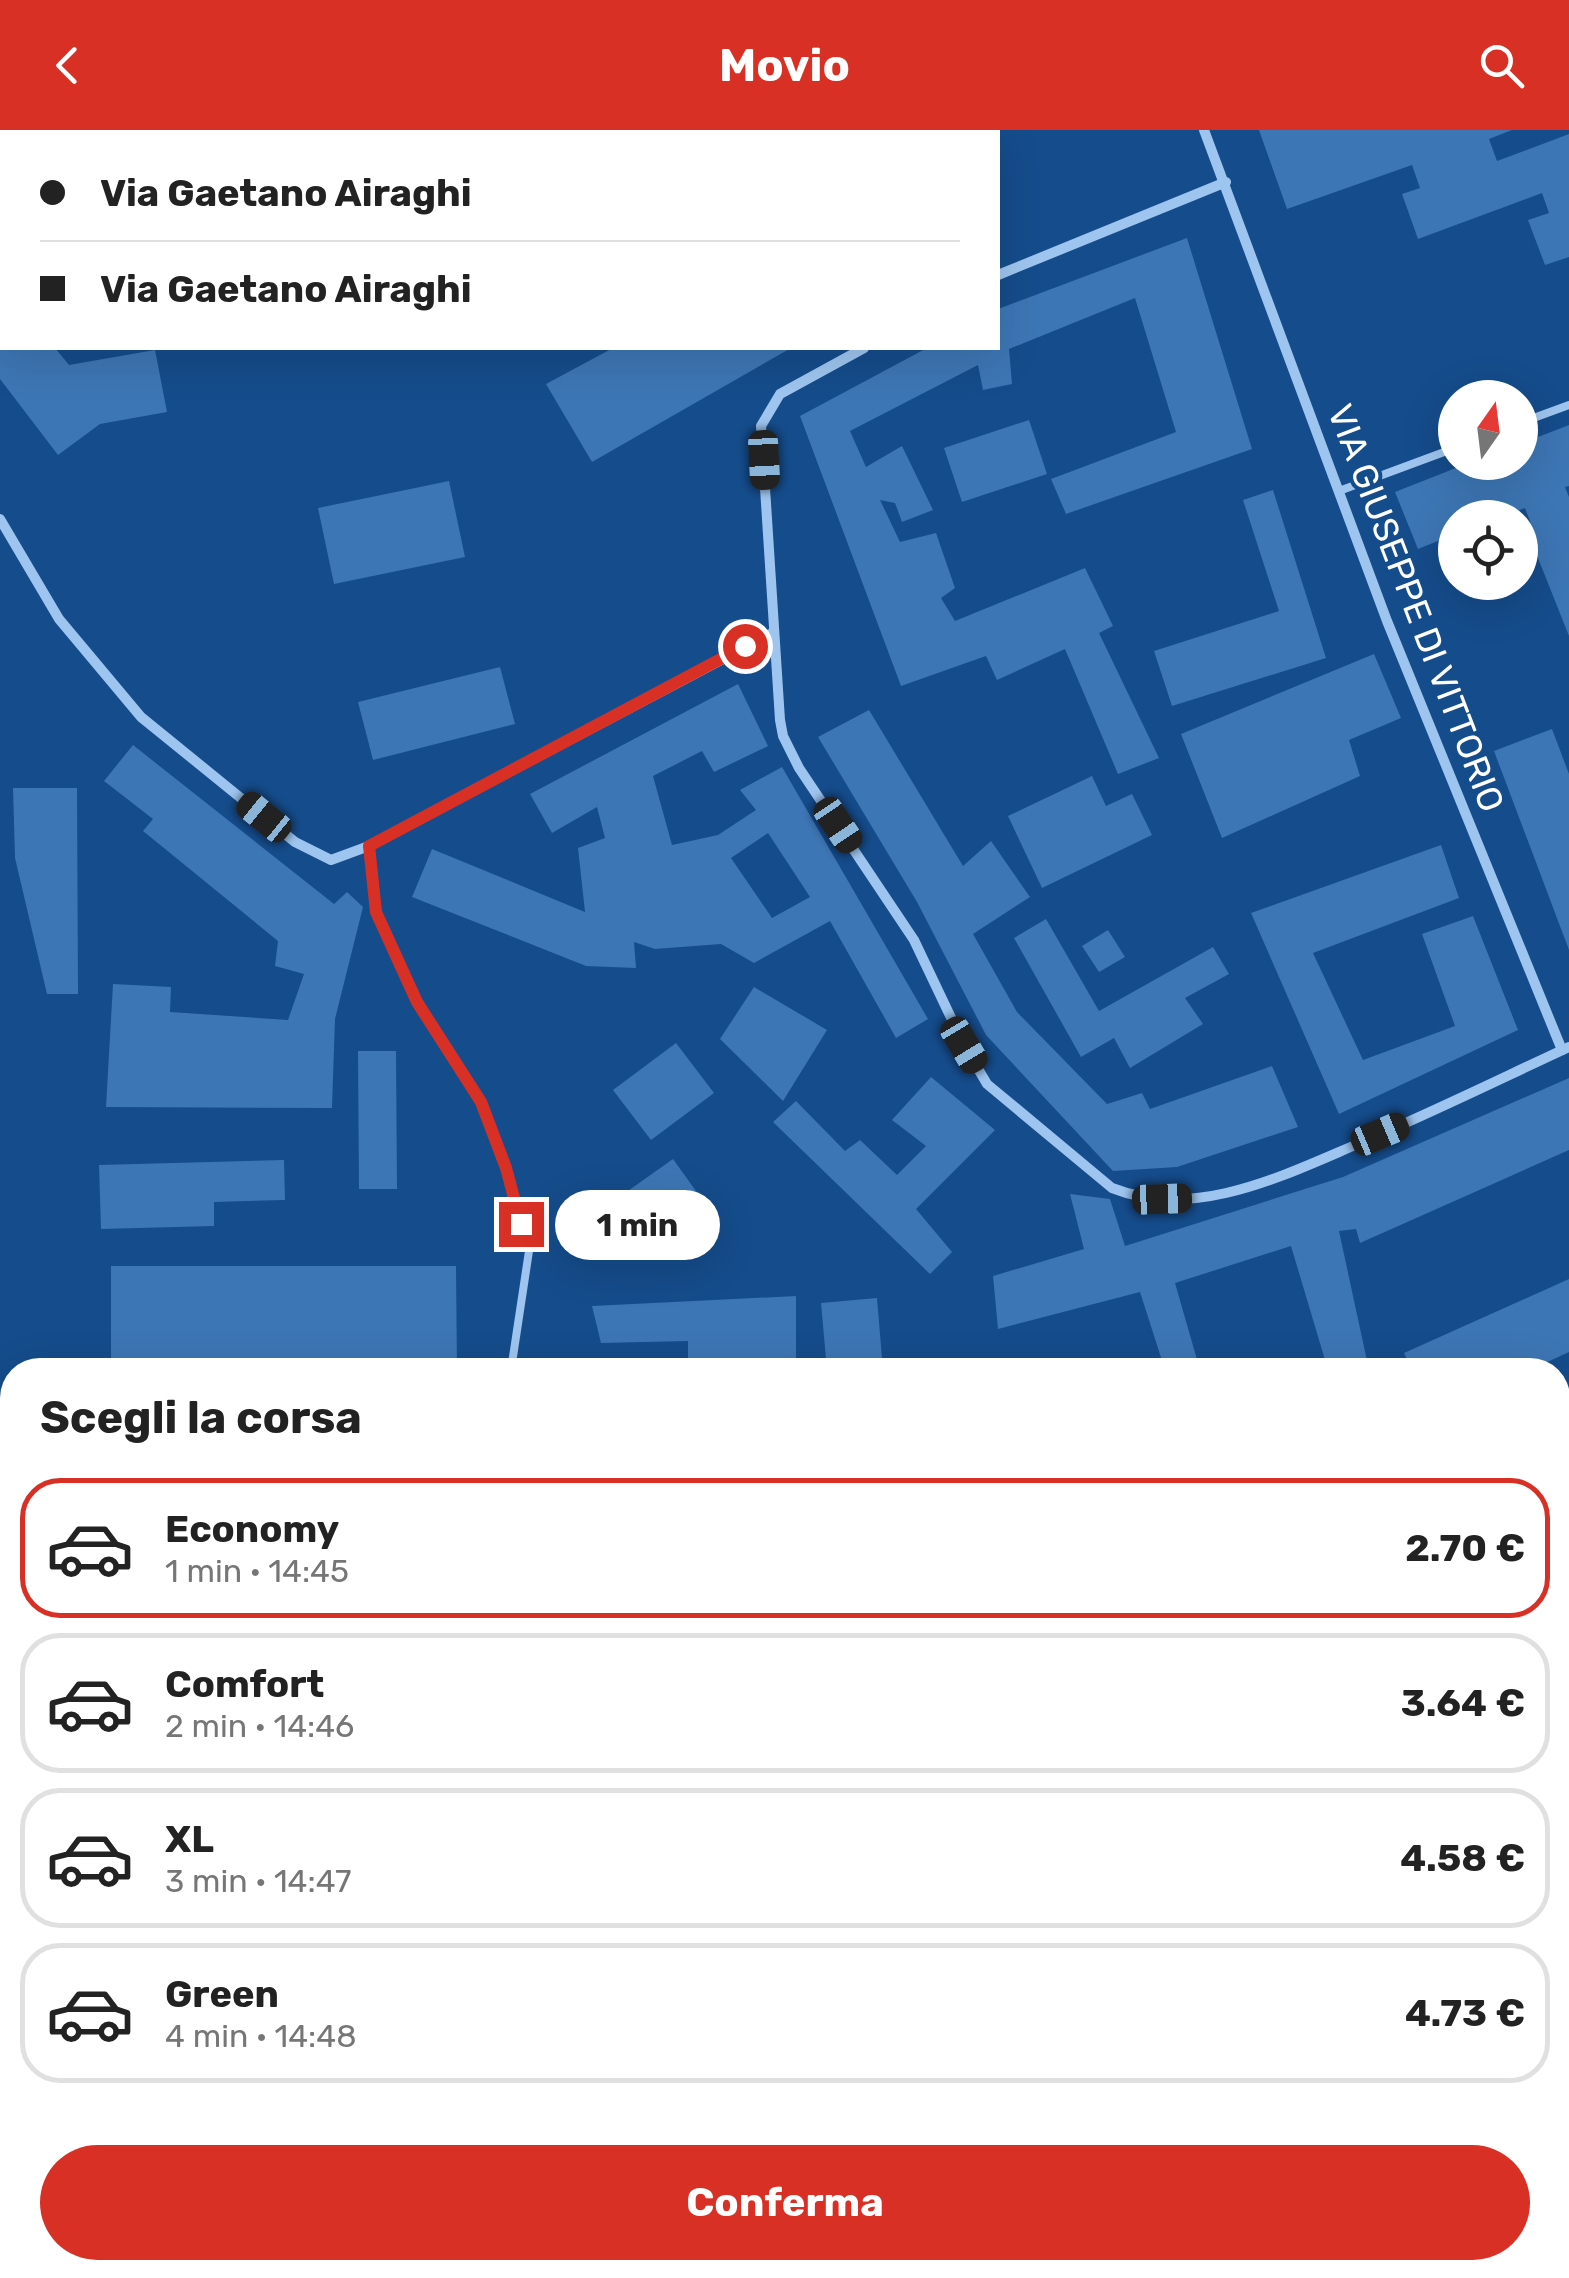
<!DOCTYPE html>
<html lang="it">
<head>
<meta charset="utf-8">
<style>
	body { margin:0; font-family:Rubik,sans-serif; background:#f6f6f6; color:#222; height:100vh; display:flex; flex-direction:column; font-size:38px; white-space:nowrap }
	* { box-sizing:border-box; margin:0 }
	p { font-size:32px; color:#767676 }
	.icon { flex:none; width:55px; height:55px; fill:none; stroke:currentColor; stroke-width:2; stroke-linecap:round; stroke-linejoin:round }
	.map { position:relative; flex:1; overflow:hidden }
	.side { position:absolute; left:0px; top:1228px; width:1570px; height:922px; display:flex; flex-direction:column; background:#fff; border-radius:40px 40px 0 0; box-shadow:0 10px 40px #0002 }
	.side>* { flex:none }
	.hud { position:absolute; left:0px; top:0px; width:1000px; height:220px; box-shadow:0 10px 40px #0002; display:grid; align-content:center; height:220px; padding:0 40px; background:#fff }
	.needle { width:65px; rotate:14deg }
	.controls { position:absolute; left:1438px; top:250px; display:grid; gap:20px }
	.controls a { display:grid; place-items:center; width:100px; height:100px; border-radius:50%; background:#fff; box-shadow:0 10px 40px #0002; font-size:50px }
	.end { position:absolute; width:45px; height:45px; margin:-22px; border:12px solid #d93025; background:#fff; box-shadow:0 0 0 5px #fff }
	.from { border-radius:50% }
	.bubble { position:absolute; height:70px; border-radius:35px; background:#fff; box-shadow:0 10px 40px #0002; font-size:32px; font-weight:700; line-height:70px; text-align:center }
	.car { position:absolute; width:30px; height:60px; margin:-30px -15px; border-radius:12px; box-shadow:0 0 8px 2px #0007; background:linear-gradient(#222 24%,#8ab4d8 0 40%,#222 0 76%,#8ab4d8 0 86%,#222 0) }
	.hud b { display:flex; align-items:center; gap:35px; height:95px; font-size:38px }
	.hud b+b { border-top:2px solid #e0e0e0 }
	.hud i { width:25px; height:25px; background:#222 }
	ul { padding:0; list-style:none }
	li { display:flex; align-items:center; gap:30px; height:140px; margin:0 20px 15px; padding:0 20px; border:5px solid #e0e0e0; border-radius:40px }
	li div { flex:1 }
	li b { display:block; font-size:38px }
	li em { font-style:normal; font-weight:700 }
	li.selected { border-color:#d93025 }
	li>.icon { width:90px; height:90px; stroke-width:1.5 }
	h2 { padding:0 40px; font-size:45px; line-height:120px }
	.button { display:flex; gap:20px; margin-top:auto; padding:20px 40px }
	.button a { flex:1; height:115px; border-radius:60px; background:#d93025; color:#fff; font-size:40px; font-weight:700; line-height:115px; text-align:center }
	header { display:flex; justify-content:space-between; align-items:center; height:130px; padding:0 40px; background:#d93025; color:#fff; font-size:45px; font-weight:700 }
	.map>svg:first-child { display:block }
	.green { fill:#2866aa }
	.building { fill:#3d76b4; fill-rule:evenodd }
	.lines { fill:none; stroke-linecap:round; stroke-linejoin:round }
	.service { stroke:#9ec5ef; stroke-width:8 }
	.minor { stroke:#9ec5ef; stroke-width:10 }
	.route { stroke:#d93025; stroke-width:12 }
	.labels { text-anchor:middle; stroke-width:8; stroke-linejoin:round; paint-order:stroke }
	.street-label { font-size:35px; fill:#fff; stroke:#154c8b }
</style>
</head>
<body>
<header><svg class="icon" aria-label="back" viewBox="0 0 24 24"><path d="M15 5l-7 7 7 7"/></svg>Movio<svg class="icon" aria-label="search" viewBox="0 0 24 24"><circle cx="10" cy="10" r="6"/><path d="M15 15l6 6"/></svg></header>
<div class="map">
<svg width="1569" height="2148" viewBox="0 0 1569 2148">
	<rect width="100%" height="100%" fill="#154c8b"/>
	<g class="green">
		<polygon points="1569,1804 1569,2148 822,2148 822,2138 1558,2138 1558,1821"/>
		<polygon points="0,1879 12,1887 12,2071 0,2071"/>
		<polygon points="168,2138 619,2138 623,2148 172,2148"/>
	</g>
	<g class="building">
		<polygon points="1259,0 1512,0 1489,9 1497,31 1569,4 1569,127 1545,135 1528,90 1549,83 1542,63 1418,109 1402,64 1420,58 1412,35 1287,79"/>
		<polygon points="1187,108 1252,319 1066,384 1051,349 1176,302 1135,168 1009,219 1012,254 983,260 978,235 850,301 866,337 902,316 933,380 902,392 895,373 880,370 900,412 936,403 955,458 941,468 955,491 1085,438 1113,496 1099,503 1159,628 1118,644 1065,519 997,550 986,526 901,556 800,286 927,218 998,218 998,179"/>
		<polygon points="0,218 55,218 69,235 155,220 167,282 100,294 58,325 0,249"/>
		<polygon points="613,218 791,218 592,332 546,254"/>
		<polygon points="1029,290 1047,344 962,372 944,318"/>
		<polygon points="1569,295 1569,356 1565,357 1569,367 1569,506 1532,413 1537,410 1525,378 1499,388 1455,388 1455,404 1418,419 1395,362 1471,332 1520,332 1520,314"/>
		<polygon points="449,351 465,427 334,454 318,378"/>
		<polygon points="1273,360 1326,528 1172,576 1154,521 1279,481 1243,370"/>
		<polygon points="1374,524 1401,588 1349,610 1360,646 1222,708 1181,604"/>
		<polygon points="500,537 515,594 373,630 358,572"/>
		<path d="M 738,554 L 768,616 L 714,642 L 702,621 L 653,646 L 672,715 L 718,705 L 756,680 L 740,660 L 782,637 L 928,889 L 896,908 L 830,791 L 754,833 L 721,814 L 655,819 L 634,812 L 636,838 L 586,836 L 412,767 L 432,719 L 585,782 L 578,718 L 605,708 L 597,677 L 552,703 L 530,664 ZM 768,703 L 810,767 L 772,788 L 731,728 Z"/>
		<polygon points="869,580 963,736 991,711 1030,767 973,804 1017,882 1107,974 1142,963 1150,979 1272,936 1298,997 1177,1037 1113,1041 986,905 917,772 818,607"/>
		<polygon points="1552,599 1569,644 1569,820 1494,621"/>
		<polygon points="133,615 334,774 347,762 363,777 335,889 332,978 106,977 113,854 171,857 170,882 288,890 304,844 275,836 278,811 143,701 153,689 104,651"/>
		<polygon points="1092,646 1106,676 1132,664 1152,705 1042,758 1008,686"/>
		<polygon points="13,658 77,658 78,864 47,864 15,728"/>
		<polygon points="1441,715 1459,768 1313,823 1363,930 1455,896 1422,804 1473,786 1518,900 1339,984 1251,783"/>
		<polygon points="1046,789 1099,881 1213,817 1229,844 1185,868 1203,894 1130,938 1114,908 1081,927 1014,808"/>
		<polygon points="1108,800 1125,827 1099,842 1082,816"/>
		<polygon points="754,857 827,900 783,971 720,909"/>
		<polygon points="676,913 714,963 651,1010 613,960"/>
		<polygon points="358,921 396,921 397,1059 359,1059"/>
		<polygon points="931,947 995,1000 916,1079 952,1122 930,1144 773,992 796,971 845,1021 860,1010 897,1045 926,1016 892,990"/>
		<polygon points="1569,948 1569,1020 1360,1113 1356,1099 1339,1101 1369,1240 1328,1240 1291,1116 1175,1153 1200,1240 1165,1240 1140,1162 998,1199 993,1146 1084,1119 1070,1064 1110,1069 1125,1116 1343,1047"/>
		<polygon points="673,1029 706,1075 634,1126 601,1080"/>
		<polygon points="284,1030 285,1070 214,1072 214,1096 101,1099 99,1035"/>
		<polygon points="111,1136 456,1136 457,1240 111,1240"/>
		<polygon points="1569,1149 1569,1222 1530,1240 1412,1240 1404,1223"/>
		<polygon points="796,1166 796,1240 688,1240 688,1211 601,1213 592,1176"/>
		<polygon points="877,1168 883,1240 827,1240 821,1173"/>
		<polygon points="1569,1260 1569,1343 1558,1349 1558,1265"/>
		<polygon points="619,2138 712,2138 716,2148 623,2148"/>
		<polygon points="763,2138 822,2138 822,2148 764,2148"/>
	</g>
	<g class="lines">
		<g class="service">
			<polyline points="409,0 410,2"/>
			<polyline points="1520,293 1569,275"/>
			<polyline points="1339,361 1455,318"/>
			<polyline points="369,716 376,782 417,873 481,973 507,1038 529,1121 511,1240"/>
		</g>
		<g class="minor">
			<polyline points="1204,0 1387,491 1562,920"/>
			<polyline points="998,145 1226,52"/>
			<path d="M 864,218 L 780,264 L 761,296 L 780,590 L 783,606 L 799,638 L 914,810 L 964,915 L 987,954 L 1112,1058 C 1195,1091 1284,1045 1360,1013 C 1431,983 1500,949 1569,917"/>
			<polyline points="0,389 59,489 141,587 295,712 331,730 369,716 774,502"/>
		</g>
	</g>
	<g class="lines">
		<polyline class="route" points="521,1094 506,1038 481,972 417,872 376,782 369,716 745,516"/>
	</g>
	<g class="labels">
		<g class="street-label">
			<text transform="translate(1416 478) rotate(69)" y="12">VIA GIUSEPPE DI VITTORIO</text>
		</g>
	</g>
</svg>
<div class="controls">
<a><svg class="needle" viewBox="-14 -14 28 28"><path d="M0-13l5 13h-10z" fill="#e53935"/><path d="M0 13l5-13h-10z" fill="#767676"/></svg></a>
<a><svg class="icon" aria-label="locate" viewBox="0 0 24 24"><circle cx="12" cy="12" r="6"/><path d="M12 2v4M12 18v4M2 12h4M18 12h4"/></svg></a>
</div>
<i class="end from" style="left:745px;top:516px"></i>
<i class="end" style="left:521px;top:1094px"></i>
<div class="bubble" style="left:555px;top:1060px;width:165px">1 min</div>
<i class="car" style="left:764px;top:330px;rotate:177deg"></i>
<i class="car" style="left:264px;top:687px;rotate:309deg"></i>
<i class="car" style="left:838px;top:695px;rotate:146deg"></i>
<i class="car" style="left:964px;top:915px;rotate:149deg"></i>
<i class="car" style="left:1380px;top:1004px;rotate:67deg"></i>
<i class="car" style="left:1162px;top:1069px;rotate:88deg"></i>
<div class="hud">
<b><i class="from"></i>Via Gaetano Airaghi</b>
<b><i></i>Via Gaetano Airaghi</b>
</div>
<section class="side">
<h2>Scegli la corsa</h2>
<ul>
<li class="selected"><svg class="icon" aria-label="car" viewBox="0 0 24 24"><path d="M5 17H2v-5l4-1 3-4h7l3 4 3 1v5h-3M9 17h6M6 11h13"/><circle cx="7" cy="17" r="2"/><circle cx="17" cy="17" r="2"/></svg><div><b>Economy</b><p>1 min · 14:45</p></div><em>2.70 €</em></li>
<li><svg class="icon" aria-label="car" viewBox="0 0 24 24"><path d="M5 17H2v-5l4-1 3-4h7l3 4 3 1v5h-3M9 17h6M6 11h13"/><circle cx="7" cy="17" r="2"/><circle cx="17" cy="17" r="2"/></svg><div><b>Comfort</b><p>2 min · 14:46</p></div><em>3.64 €</em></li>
<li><svg class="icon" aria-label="car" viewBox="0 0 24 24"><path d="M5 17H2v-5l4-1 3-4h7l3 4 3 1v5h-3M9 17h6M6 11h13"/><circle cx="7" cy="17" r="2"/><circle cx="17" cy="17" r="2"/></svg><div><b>XL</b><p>3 min · 14:47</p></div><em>4.58 €</em></li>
<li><svg class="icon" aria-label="car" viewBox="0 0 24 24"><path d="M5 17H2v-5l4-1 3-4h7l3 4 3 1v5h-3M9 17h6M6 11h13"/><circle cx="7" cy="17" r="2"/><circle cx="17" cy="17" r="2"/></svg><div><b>Green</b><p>4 min · 14:48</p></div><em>4.73 €</em></li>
</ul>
<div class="button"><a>Conferma</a></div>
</section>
</div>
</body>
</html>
